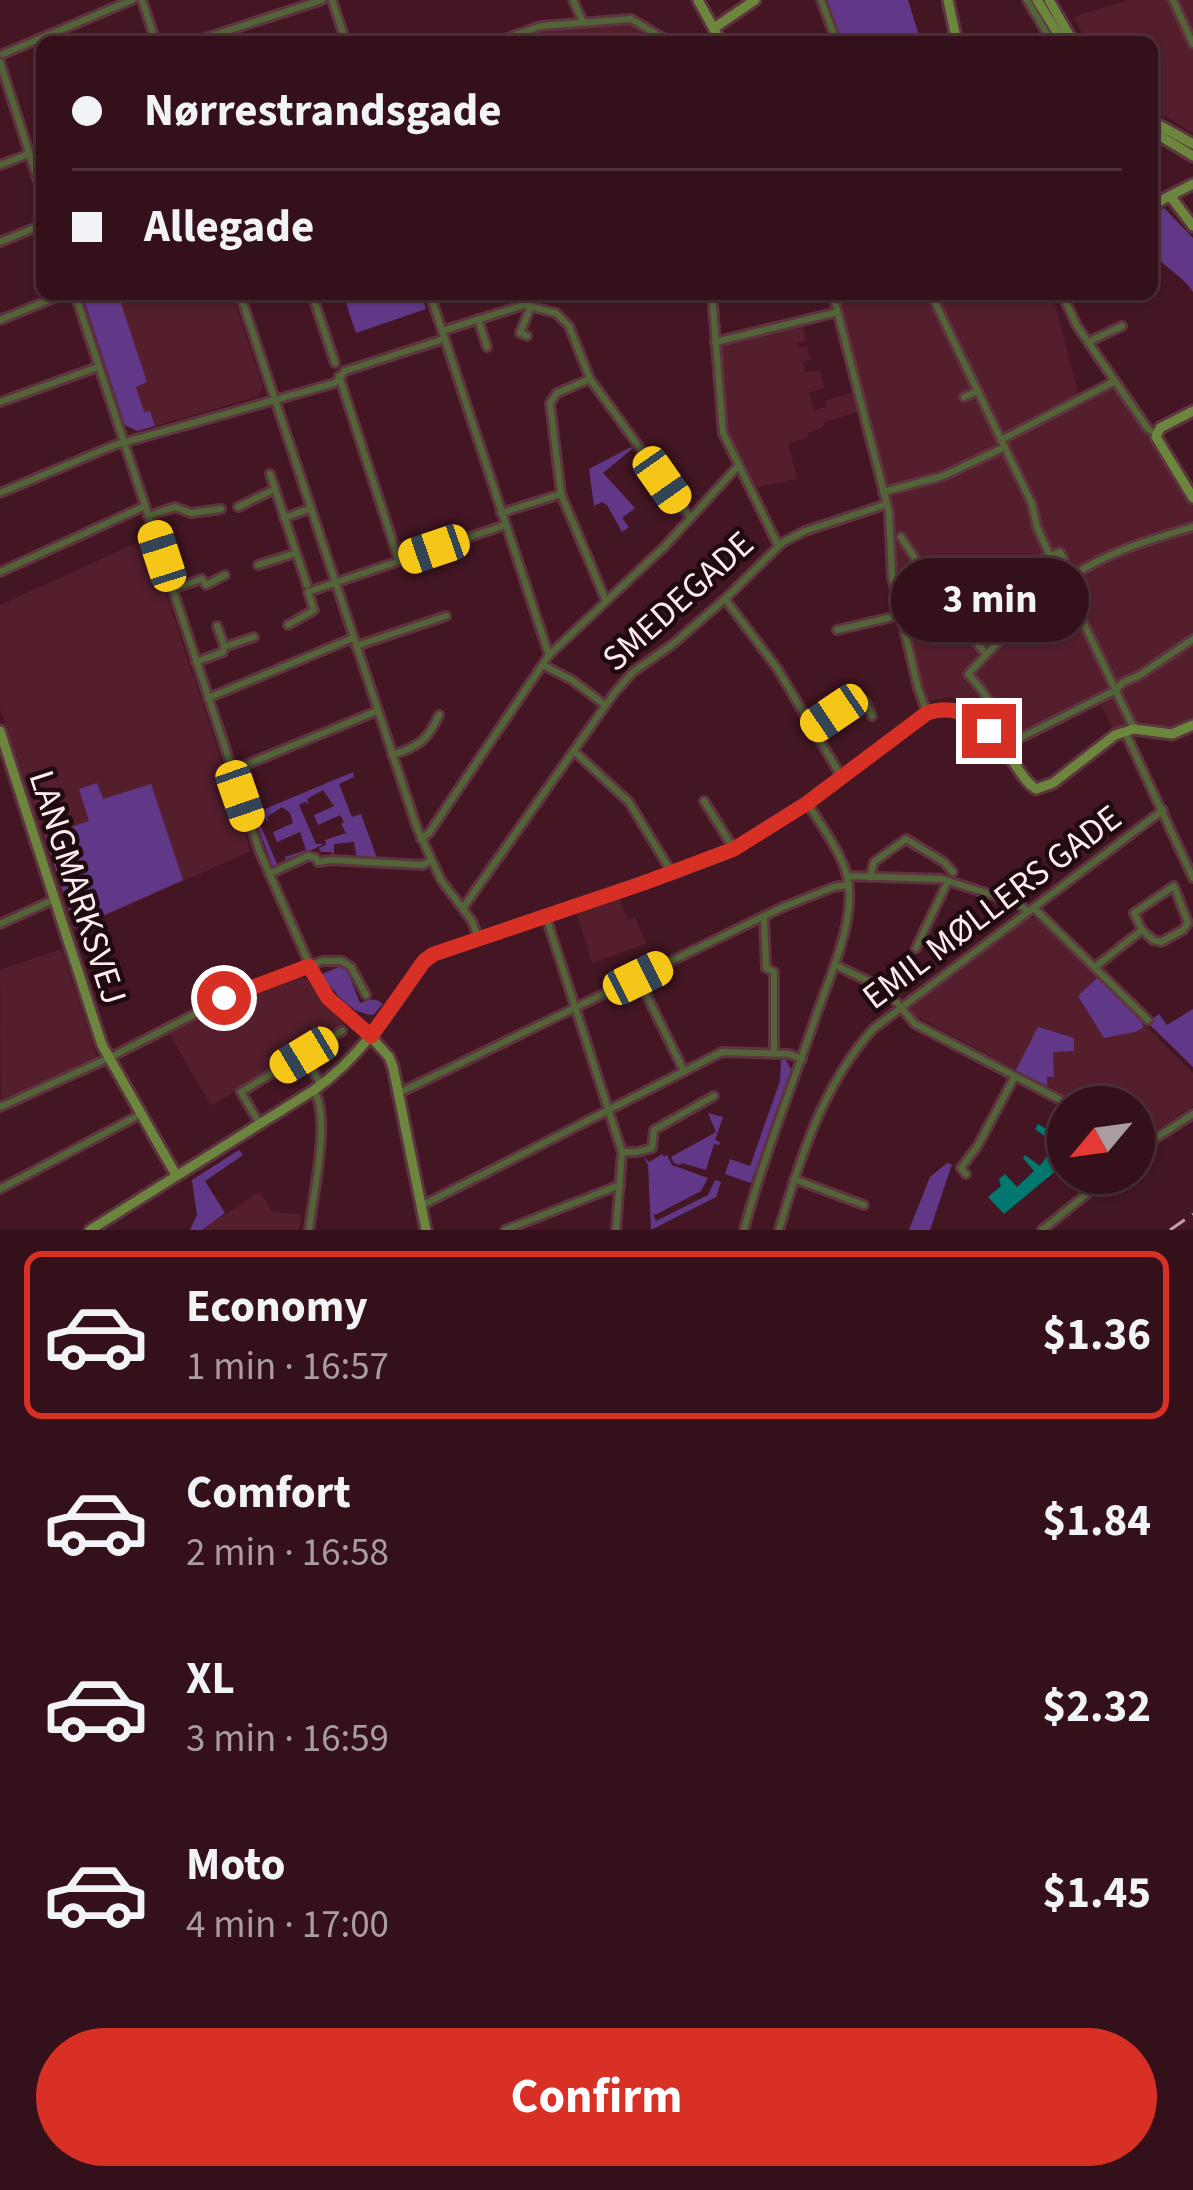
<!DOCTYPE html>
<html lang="en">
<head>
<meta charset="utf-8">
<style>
	body { margin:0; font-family:"Source Sans 3",sans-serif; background:#3b1923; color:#f1f3f6; height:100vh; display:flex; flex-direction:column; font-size:45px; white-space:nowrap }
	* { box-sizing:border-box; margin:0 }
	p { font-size:39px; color:#a99da2 }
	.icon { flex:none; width:66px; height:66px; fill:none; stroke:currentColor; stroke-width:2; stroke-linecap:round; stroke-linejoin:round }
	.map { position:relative; height:1230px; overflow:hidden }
	.details { display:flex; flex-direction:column; background:#33101a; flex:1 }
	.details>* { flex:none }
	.top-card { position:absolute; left:36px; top:36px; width:1122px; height:264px; border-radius:18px; box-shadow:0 3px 9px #0004,0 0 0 3px #4e3039; display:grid; align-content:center; height:264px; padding:0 36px; background:#33101a }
	.needle { width:78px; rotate:241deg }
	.buttons { position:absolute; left:1047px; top:1086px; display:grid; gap:24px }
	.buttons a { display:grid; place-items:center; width:108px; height:108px; border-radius:50%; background:#33101a; box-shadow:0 3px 9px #0004,0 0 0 3px #4e3039; font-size:60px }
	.end { position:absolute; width:54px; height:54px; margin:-27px; border:15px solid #d93025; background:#fff; box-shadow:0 0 0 6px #fff }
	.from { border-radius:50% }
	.bubble { position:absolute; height:84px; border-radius:42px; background:#33101a; box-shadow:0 3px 9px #0004,0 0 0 3px #4e3039; font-size:39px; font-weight:700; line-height:84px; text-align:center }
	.car { position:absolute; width:36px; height:72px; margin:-36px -18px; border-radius:15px; box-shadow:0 0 9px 3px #0007; background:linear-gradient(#f5c518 24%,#345 0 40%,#f5c518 0 76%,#345 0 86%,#f5c518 0) }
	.top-card b { display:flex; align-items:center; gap:42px; height:114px; font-size:45px }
	.top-card b+b { border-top:3px solid #4e3039 }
	.top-card i { width:30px; height:30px; background:#f1f3f6 }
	ul { padding:21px 0 0; list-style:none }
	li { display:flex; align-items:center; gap:36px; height:168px; margin:0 24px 18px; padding:0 12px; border:6px solid transparent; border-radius:18px }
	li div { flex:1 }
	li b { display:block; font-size:45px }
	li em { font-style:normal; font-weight:700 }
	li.active { border-color:#d93025 }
	li>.icon { width:108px; height:108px; stroke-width:1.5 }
	.cta { display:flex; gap:24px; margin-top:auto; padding:24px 36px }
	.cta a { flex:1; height:138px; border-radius:72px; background:#d93025; color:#fff; font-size:48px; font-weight:700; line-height:138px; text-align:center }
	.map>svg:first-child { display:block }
	.built { fill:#541e2d }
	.green { fill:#613887 }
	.water { fill:#00786f }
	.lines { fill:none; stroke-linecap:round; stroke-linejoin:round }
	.street-casing { stroke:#5e343f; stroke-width:12 }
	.secondary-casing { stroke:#5e343f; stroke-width:15 }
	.street { stroke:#546439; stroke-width:6 }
	.secondary { stroke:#6c863e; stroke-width:9 }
	.rail { stroke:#bea1a7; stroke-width:3; stroke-dasharray:18 9; stroke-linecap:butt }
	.route { stroke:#d93025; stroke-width:15 }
	.labels { text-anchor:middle; stroke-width:9; stroke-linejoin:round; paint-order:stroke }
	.street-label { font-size:36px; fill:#ffebee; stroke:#1e0a0f }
</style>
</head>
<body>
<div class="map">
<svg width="1193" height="1230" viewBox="0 0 1193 1230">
	<rect width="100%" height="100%" fill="#441623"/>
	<g class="built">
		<polygon points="1128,0 1193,0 1193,133 1152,109 1152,42 1086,42 1074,17"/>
		<polygon points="629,24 659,42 540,42 539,32"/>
		<polygon points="82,294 232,294 263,387 257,397 137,431 125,425"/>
		<polygon points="834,294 1052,294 1081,402 1115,386 1193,507 1193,718 1178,725 1166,726 1141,721 1113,729 1096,694 1005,738 997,725 970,703 951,697 932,700 925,698 896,581 890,503"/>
		<polygon points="803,324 805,341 798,343 799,348 807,346 810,360 803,362 805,372 821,371 824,387 809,393 814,410 826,407 825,401 852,393 857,412 825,422 822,428 807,433 808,438 788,443 797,479 754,488 727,427 720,348 736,341"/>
		<polygon points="148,538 251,851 73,930 0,707 0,605"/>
		<polygon points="620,899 627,920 635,917 646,944 592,963 577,914"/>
		<polygon points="1029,918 1035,918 1044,924 1193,1073 1193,1106 1143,1138 1134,1138 1134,1107 1087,1107 912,1014 909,1007"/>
		<polygon points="62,949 97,1057 1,1100 0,970"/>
		<polygon points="297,976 308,980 320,998 344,1024 211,1106 169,1033 224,1005"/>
		<polygon points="260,1191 272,1212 302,1215 299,1230 202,1230"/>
	</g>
	<g class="green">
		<polygon points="827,0 908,0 921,42 843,42"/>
		<path d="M 1164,208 L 1193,238 L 1193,292 C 1182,275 1165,268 1152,252 L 1152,213 Z"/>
		<polygon points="82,294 118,294 147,382 136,387 144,412 150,411 155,426 137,431 125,425"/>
		<polygon points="371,294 421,294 426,309 356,333 346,303"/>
		<polygon points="631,447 632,449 603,473 635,508 622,518 629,527 622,532 607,505 602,502 594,506 589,469"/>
		<polygon points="353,772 354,777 339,784 352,817 361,814 378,861 357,860 354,842 334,844 334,858 332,852 321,852 319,848 326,845 325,840 346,833 341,824 344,822 340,815 318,825 314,815 334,806 323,790 307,799 309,804 305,802 299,805 316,844 324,844 287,862 285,857 306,850 300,832 277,842 273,832 293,823 290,813 282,807 267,817 269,821 265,819 259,822 278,866 273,867 253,814"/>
		<polygon points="97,783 103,799 151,784 183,880 75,928 45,836 89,821 79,789"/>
		<path d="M 341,966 L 347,970 L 360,1003 C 370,1001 372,996 383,1004 L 373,1015 C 347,1013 336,991 320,975 Z"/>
		<polygon points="1097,978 1142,1022 1143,1028 1135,1032 1104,1038 1078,996"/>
		<polygon points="1193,1009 1193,1067 1148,1023 1159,1014 1167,1025"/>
		<polygon points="1038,1027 1074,1038 1074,1051 1053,1052 1054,1077 1047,1077 1047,1086 1016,1070"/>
		<polygon points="781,1060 786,1060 791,1069 751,1183 725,1174 730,1159 750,1166 780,1081"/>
		<polygon points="708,1113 723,1117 715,1140 720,1142 719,1145 714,1144 706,1170 682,1163 680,1165 674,1163 671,1157 716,1132"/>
		<polygon points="239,1150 243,1155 205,1181 225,1213 202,1230 190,1230 197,1215 192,1180"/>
		<polygon points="663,1154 663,1157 667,1155 672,1165 708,1178 701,1191 655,1215 653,1213 656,1221 708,1195 715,1180 721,1182 716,1197 651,1230 648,1165 643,1156 649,1162"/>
		<polygon points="947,1163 952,1164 930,1230 909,1230 930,1177"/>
	</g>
	<polygon class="water" points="1038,1124 1055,1134 1068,1149 1068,1164 1058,1169 1004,1214 988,1197 1001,1186 999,1179 1005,1174 1017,1187 1034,1171 1023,1158 1025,1155 1040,1166 1055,1144 1035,1129"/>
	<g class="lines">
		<defs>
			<g id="street">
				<polyline points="142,0 156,42"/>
				<polyline points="332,0 346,42"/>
				<polyline points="573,0 583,22"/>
				<polyline points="821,0 837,42"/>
				<polyline points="1027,0 1052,42"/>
				<polyline points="1173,0 1193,44"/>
				<polyline points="193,42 322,0"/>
				<polyline points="496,42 541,26 631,19 670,42"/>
				<polyline points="3,54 132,0"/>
				<polyline points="0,62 42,193"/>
				<polyline points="0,165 29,154"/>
				<polyline points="0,242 42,225"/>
				<polyline points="75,294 259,850 318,984 338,1008 371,1036"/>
				<polyline points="240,294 417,828 441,880 472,921 479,940"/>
				<polyline points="312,294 335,363"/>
				<polyline points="430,294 549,655"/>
				<polyline points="712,294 723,433 778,545"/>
				<polyline points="833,294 889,512 892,577 918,688 927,713"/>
				<polyline points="931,294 1032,504 1037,527 1050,556 1060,552 1064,560 1057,567 1134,729"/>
				<polyline points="1062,294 1077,326 1148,429 1156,434"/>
				<polyline points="478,319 487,347"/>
				<polyline points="0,320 64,294"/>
				<polyline points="442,331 524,305 556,313 569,326 590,379 690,517"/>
				<polyline points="527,336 520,333 531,306"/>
				<polyline points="715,342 838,312"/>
				<polyline points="1088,342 1122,326"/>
				<polyline points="339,376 399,561"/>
				<polyline points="590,379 557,393 550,403 561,494 606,601"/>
				<polyline points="964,397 978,391"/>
				<polyline points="0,402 98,367"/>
				<polyline points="1001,440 1115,381"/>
				<polyline points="270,474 307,585"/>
				<polyline points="883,492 943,476 1005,447"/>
				<polyline points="0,493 115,445 335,383 345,371 444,339"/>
				<polyline points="238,507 275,489"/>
				<polyline points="501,513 561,494"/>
				<polyline points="148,516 175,507 191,513 221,509"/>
				<polyline points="284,518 309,509"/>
				<polyline points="901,537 948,609 986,654"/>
				<polyline points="258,565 296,553"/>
				<polyline points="0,572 145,506"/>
				<polyline points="172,589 202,579 206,585 225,575"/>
				<polyline points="725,599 777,668 841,776"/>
				<polyline points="288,625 314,610 308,592 505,525"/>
				<polyline points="217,626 224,645"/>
				<polyline points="837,630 901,615"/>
				<polyline points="905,634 928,627 952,607 1049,556"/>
				<polyline points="356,646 446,616"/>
				<polyline points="196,662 223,652 224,647 254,637"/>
				<polyline points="543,665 572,680 605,705"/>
				<polyline points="208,698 353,638"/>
				<polyline points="813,727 842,705 856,698 866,702 872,716"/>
				<polyline points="1125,732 1193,878"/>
				<path d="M 1014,739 L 981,689 L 968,674 C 996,644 1038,601 1071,577 C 1107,552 1152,539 1193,527"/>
				<polyline points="1002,747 1116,690 1122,683 1140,675 1193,639"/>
				<polyline points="575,752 629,802 672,873"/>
				<path d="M 392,755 C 418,747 428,740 439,715"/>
				<polyline points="231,771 377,711"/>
				<polyline points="704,801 734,849"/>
				<polyline points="421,839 429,833 549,655 664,547 738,466"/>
				<polyline points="269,874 308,856 316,858 318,862 331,860 423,865 430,861"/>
				<polyline points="847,876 942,879 1018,903 1028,912"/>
				<polyline points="870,877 874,862 906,839 944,862 953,872"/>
				<polyline points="463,908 615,692 633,672 673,644 725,599 783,542 805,531 887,504"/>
				<polyline points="1034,908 1148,1020"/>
				<polyline points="764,916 766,968 774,972 774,1054"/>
				<polyline points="546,917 622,1152 616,1230"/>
				<polyline points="0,924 55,899"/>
				<polyline points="916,948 948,881"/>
				<polyline points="835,965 885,989 915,1024 1074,1107"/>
				<polyline points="1095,967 1142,930 1134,913 1174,886 1188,923 1183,930 1161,942 1153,940 1142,930"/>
				<polyline points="638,978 684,1071"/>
				<polyline points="304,1055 321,1085"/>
				<polyline points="399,1093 783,907 834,887 848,885"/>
				<polyline points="0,1107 109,1058 224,999 322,961 342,961 351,967 366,995"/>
				<polyline points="260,1124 241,1092 342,1031"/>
				<polyline points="622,1152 637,1152 652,1148 654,1130 714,1096"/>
				<polyline points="1134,1152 1193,1114"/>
				<polyline points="966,1174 961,1168 977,1147 1015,1076"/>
				<polyline points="794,1179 864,1205"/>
				<polyline points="0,1189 141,1114"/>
				<polyline points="421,1206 722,1052 789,1054 802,1059"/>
				<path d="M 309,1230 C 313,1194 331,1120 314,1090"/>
				<polyline points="505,1230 620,1185"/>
				<path d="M 744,1230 C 763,1158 791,1089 815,1019 C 828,980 858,918 847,876 C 842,854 820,823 807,803"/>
				<path d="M 779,1230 C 799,1161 823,1084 873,1029 L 1163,810"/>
				<polyline points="1042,1230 1113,1173"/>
			</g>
			<g id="secondary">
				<polyline points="698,0 721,42"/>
				<polyline points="948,0 957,42"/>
				<polyline points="1037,0 1063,42"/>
				<polyline points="1049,0 1073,42"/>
				<polyline points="714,28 755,0"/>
				<polyline points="1152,121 1193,144"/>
				<polyline points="1152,131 1193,156"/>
				<polyline points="1171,197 1193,226"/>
				<polyline points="1152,205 1193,184"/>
				<polyline points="1193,411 1160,428 1156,437 1193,498"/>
				<polyline points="0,731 102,1045 176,1175"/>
				<polyline points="371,1037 389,1057 393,1067 426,1230"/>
				<path d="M 90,1230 L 314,1090 C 361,1057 390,1011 422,964 L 431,955 L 672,873 L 734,849 L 807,803 L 927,713 C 965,701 992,731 1012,760 C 1020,771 1025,782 1036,789 L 1053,783 L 1115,735 L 1134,729 L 1172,734 L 1193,725"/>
			</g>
		</defs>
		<use href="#street" class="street-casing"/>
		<use href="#secondary" class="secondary-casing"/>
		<use href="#street" class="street"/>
		<use href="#secondary" class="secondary"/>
		<polyline class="rail" points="1170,1230 1193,1214"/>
	</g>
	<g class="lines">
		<path class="route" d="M 224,998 L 309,966 L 328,998 L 371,1036 L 424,961 L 434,954 L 641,884 L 734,849 L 806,804 L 927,713 C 954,704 969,715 989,731"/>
	</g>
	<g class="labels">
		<g class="street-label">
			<text transform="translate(677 600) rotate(-42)" y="13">SMEDEGADE</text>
			<text transform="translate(79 887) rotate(72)" y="13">LANGMARKSVEJ</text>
			<text transform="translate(991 906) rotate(-37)" y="13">EMIL MØLLERS GADE</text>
		</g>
	</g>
</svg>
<div class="buttons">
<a><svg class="needle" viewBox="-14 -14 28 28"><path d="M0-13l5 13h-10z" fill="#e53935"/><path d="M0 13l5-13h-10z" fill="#a99da2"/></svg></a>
</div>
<i class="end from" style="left:224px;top:998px"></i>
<i class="end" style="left:989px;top:731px"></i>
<div class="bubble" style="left:891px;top:558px;width:198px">3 min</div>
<i class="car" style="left:662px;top:480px;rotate:145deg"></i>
<i class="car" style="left:434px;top:549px;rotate:251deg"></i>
<i class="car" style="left:162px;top:556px;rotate:342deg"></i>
<i class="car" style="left:834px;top:713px;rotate:236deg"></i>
<i class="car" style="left:240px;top:796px;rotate:161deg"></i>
<i class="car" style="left:638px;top:978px;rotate:64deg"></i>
<i class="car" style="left:304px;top:1055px;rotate:239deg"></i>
<div class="top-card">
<b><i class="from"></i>Nørrestrandsgade</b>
<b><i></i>Allegade</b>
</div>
</div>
<section class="details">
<ul>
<li class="active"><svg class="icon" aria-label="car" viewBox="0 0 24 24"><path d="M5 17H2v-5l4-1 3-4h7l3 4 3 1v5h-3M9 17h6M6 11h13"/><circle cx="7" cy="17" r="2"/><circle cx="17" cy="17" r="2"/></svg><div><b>Economy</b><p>1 min · 16:57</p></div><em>$1.36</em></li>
<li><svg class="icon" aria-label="car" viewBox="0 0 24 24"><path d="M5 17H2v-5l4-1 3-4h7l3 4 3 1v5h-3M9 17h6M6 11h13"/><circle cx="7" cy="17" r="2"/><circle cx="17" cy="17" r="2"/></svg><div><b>Comfort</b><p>2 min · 16:58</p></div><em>$1.84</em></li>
<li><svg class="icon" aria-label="car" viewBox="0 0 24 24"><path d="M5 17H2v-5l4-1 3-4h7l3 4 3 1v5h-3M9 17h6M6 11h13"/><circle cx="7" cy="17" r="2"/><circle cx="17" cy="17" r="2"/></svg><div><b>XL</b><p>3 min · 16:59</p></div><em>$2.32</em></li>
<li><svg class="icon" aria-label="car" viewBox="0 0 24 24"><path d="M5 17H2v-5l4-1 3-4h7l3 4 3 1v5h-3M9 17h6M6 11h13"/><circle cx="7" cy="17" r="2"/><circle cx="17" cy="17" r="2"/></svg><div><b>Moto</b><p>4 min · 17:00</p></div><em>$1.45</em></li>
</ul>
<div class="cta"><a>Confirm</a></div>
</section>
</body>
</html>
